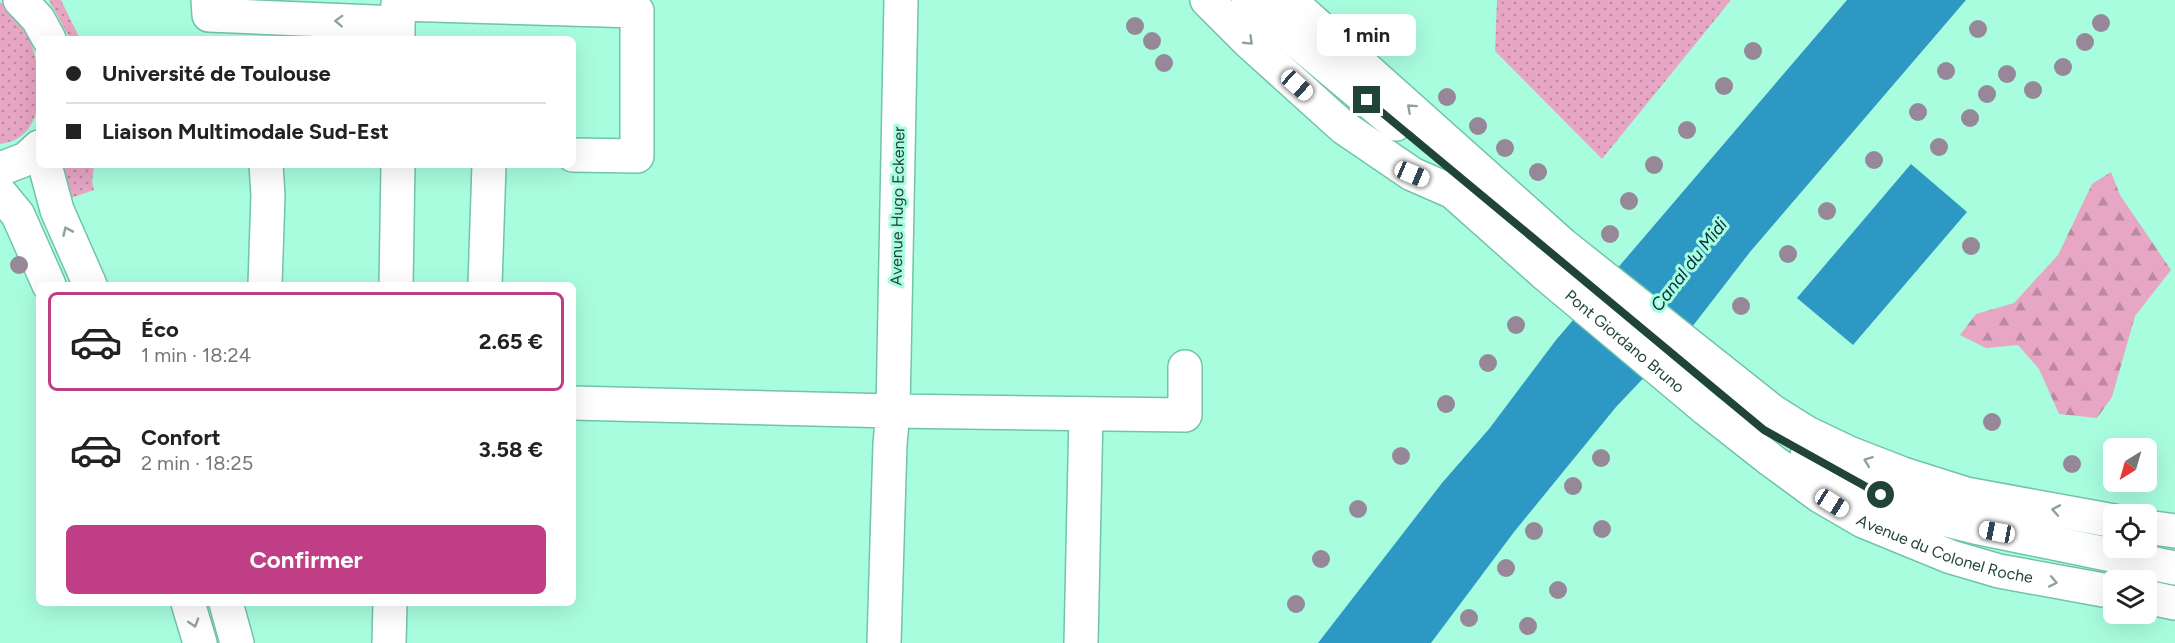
<!DOCTYPE html>
<html lang="fr">
<head>
<meta charset="utf-8">
<style>
	body { margin:0; font-family:Figtree,sans-serif; background:#f2f2f2; color:#222; height:100vh; display:flex; flex-direction:column; font-size:22px; white-space:nowrap }
	* { box-sizing:border-box; margin:0 }
	p { font-size:20px; color:#767676 }
	.icon { flex:none; width:33px; height:33px; fill:none; stroke:currentColor; stroke-width:2; stroke-linecap:round; stroke-linejoin:round }
	.map { position:relative; flex:1; overflow:hidden }
	.side { position:absolute; left:36px; top:282px; width:540px; height:324px; display:flex; flex-direction:column; background:#fff; border-radius:9px; box-shadow:0 6px 24px #0002 }
	.side>* { flex:none }
	.banner { position:absolute; left:36px; top:36px; width:540px; height:132px; border-radius:9px; box-shadow:0 6px 24px #0002; display:grid; align-content:center; height:132px; padding:0 30px; background:#fff }
	.needle { width:39px; rotate:217deg }
	.fabs { position:absolute; left:2103px; top:438px; display:grid; gap:12px }
	.fabs a { display:grid; place-items:center; width:54px; height:54px; border-radius:9px; background:#fff; box-shadow:0 6px 24px #0002; font-size:30px }
	.end { position:absolute; width:27px; height:27px; margin:-14px; border:8px solid #214438; background:#fff; box-shadow:0 0 0 3px #fff }
	.from { border-radius:50% }
	.bubble { position:absolute; height:42px; border-radius:9px; background:#fff; box-shadow:0 6px 24px #0002; font-size:20px; font-weight:700; line-height:42px; text-align:center }
	.car { position:absolute; width:18px; height:36px; margin:-18px -9px; border-radius:8px; box-shadow:0 0 4px 2px #0007; background:linear-gradient(#fff 24%,#345 0 40%,#fff 0 76%,#345 0 86%,#fff 0) }
	.banner b { display:flex; align-items:center; gap:21px; height:57px; font-size:22px }
	.banner b+b { border-top:2px solid #e0e0e0 }
	.banner i { width:15px; height:15px; background:#222 }
	ul { padding:10px 0 0; list-style:none }
	li { display:flex; align-items:center; gap:18px; height:99px; margin:0 12px 9px; padding:0 18px; border:3px solid transparent; border-radius:9px }
	li div { flex:1 }
	li b { display:block; font-size:22px }
	li em { font-style:normal; font-weight:700 }
	li.selected { border-color:#bf3e86 }
	li>.icon { width:54px; height:54px; stroke-width:1.5 }
	.action { display:flex; gap:12px; margin-top:auto; padding:12px 30px }
	.action a { flex:1; height:69px; border-radius:9px; background:#bf3e86; color:#fff; font-size:24px; font-weight:700; line-height:69px; text-align:center }
	.map>svg:first-child { display:block }
	.grass { fill:url(#grass-dots) }
	.forest { fill:url(#forest-firs) }
	.water { fill:#2d98c3 }
	.lines { fill:none; stroke-linecap:round; stroke-linejoin:round }
	.minor-casing { stroke:#71c4a8; stroke-width:36 }
	.minor { stroke:#fff; stroke-width:33 }
	.tree { fill:#978899 }
	.oneway { stroke:#90a29c }
	.route { stroke:#214438; stroke-width:8 }
	.labels { text-anchor:middle; stroke-width:6; stroke-linejoin:round; paint-order:stroke }
	.street-label { font-size:16px; fill:#214438; stroke:#a9fddf }
	.water-label { font-size:18px; font-style:italic; fill:#002f41; stroke:#a9fddf }
</style>
</head>
<body>
<div class="map">
<svg width="2175" height="643" viewBox="0 0 2175 643">
	<defs>
		<pattern id="grass-dots" width="8" height="8" patternUnits="userSpaceOnUse" patternTransform="scale(1.5)"><rect width="8" height="8" fill="#e7a6c4"/><path d="M2 2h.1M6 6h.1" fill="none" stroke="#bb89a0" stroke-width="1.8" stroke-linecap="round"/></pattern>
		<pattern id="forest-firs" width="22" height="20" patternUnits="userSpaceOnUse" patternTransform="scale(1.5)"><rect width="22" height="20" fill="#e7a6c4"/><path d="M5 1l3.5 6h-7zM16 11l3.5 6h-7z" fill="#bb89a0"/></pattern>
	</defs>
	<rect width="100%" height="100%" fill="#a9fddf"/>
	<g class="grass">
		<polygon points="49,0 61,0 80,39 69,37"/>
		<polygon points="1497,0 1731,0 1602,159 1495,51"/>
		<path d="M 0,2 C 9,10 19,19 25,30 C 43,62 53,138 0,144 Z"/>
		<polygon points="59,165 94,165 92,182 94,190 68,199"/>
	</g>
	<polygon class="forest" points="2111,172 2120,195 2171,270 2135,316 2112,397 2097,418 2059,414 2039,369 2018,345 1986,348 1960,335 1976,314 2014,303 2058,255 2092,184"/>
	<g class="water">
		<polygon points="1847,0 1966,0 1750,252 1692,327 1616,407 1514,532 1431,643 1318,643 1442,483 1489,429 1556,340"/>
		<polygon points="1911,164 1967,212 1853,345 1797,298"/>
	</g>
	<g class="lines">
		<defs>
			<g id="minor">
				<polyline points="20,0 38,19 49,39"/>
				<polyline points="208,0 209,15 398,23"/>
				<polyline points="901,0 893,411 1185,415 1185,367"/>
				<path id="s1" d="M 1207,0 L 1250,43 L 1343,127 L 1412,174 L 1453,192 L 1544,273 L 1705,408 L 1771,460 L 1820,496 L 1863,521 L 1951,557 L 1999,571 L 2114,592"/>
				<polyline points="1248,0 1396,124"/>
				<polyline points="1289,0 1563,245 1772,411 1807,433 1849,453 1903,474 1966,494 2114,521"/>
				<polyline points="398,39 398,4 637,11 637,156 573,155"/>
				<polyline points="45,165 57,210 90,285"/>
				<polyline points="0,169 26,159 39,147"/>
				<polyline points="0,193 18,215 49,285"/>
				<polyline points="265,285 268,195 266,165"/>
				<polyline points="396,285 398,165"/>
				<polyline points="485,285 489,165"/>
				<polyline points="573,403 893,411 890,444 884,643"/>
				<polyline points="1807,455 1915,512"/>
				<polyline points="1894,505 1915,512 1975,527 2175,568"/>
				<polyline points="2146,527 2175,531"/>
				<polyline points="2146,597 2175,603"/>
				<polyline points="188,603 200,643"/>
				<polyline points="226,603 237,643"/>
				<polyline points="389,643 390,603"/>
				<polyline points="1081,643 1086,414"/>
			</g>
		</defs>
		<use href="#minor" class="minor-casing"/>
		<use href="#minor" class="minor"/>
	</g>
	<g class="tree">
		<circle cx="2101" cy="23" r="9"/>
		<circle cx="1354" cy="25" r="9"/>
		<circle cx="1135" cy="26" r="9"/>
		<circle cx="1978" cy="29" r="9"/>
		<circle cx="1152" cy="41" r="9"/>
		<circle cx="2085" cy="42" r="9"/>
		<circle cx="1753" cy="51" r="9"/>
		<circle cx="1164" cy="63" r="9"/>
		<circle cx="2063" cy="67" r="9"/>
		<circle cx="1946" cy="71" r="9"/>
		<circle cx="2007" cy="74" r="9"/>
		<circle cx="1724" cy="86" r="9"/>
		<circle cx="2033" cy="90" r="9"/>
		<circle cx="1987" cy="94" r="9"/>
		<circle cx="1447" cy="97" r="9"/>
		<circle cx="1918" cy="112" r="9"/>
		<circle cx="1970" cy="118" r="9"/>
		<circle cx="1478" cy="126" r="9"/>
		<circle cx="1687" cy="130" r="9"/>
		<circle cx="1939" cy="147" r="9"/>
		<circle cx="1505" cy="148" r="9"/>
		<circle cx="1874" cy="160" r="9"/>
		<circle cx="1654" cy="165" r="9"/>
		<circle cx="1538" cy="172" r="9"/>
		<circle cx="1629" cy="201" r="9"/>
		<circle cx="1827" cy="211" r="9"/>
		<circle cx="1610" cy="234" r="9"/>
		<circle cx="1971" cy="246" r="9"/>
		<circle cx="1788" cy="254" r="9"/>
		<circle cx="19" cy="265" r="9"/>
		<circle cx="1741" cy="306" r="9"/>
		<circle cx="1516" cy="325" r="9"/>
		<circle cx="1488" cy="363" r="9"/>
		<circle cx="1446" cy="404" r="9"/>
		<circle cx="1992" cy="422" r="9"/>
		<circle cx="1401" cy="456" r="9"/>
		<circle cx="1601" cy="458" r="9"/>
		<circle cx="2072" cy="464" r="9"/>
		<circle cx="1573" cy="486" r="9"/>
		<circle cx="1358" cy="509" r="9"/>
		<circle cx="1602" cy="529" r="9"/>
		<circle cx="1534" cy="531" r="9"/>
		<circle cx="1321" cy="559" r="9"/>
		<circle cx="1506" cy="568" r="9"/>
		<circle cx="1558" cy="590" r="9"/>
		<circle cx="1296" cy="604" r="9"/>
		<circle cx="1469" cy="618" r="9"/>
		<circle cx="1528" cy="626" r="9"/>
	</g>
	<defs><path id="oneway-chevron" d="M-2-3.5L2.5 0L-2 3.5" fill="none" stroke-width="1.6" stroke-linecap="round" stroke-linejoin="round" transform="scale(1.5)"/></defs>
	<g class="oneway">
		<use href="#oneway-chevron" transform="translate(339 21) rotate(-178)"/>
		<use href="#oneway-chevron" transform="translate(1249 41) rotate(44)"/>
		<use href="#oneway-chevron" transform="translate(1411 108) rotate(-138)"/>
		<use href="#oneway-chevron" transform="translate(67 231) rotate(-114)"/>
		<use href="#oneway-chevron" transform="translate(1868 461) rotate(-159)"/>
		<use href="#oneway-chevron" transform="translate(2056 510) rotate(-170)"/>
		<use href="#oneway-chevron" transform="translate(2053 582) rotate(11)"/>
		<use href="#oneway-chevron" transform="translate(194 623) rotate(73)"/>
	</g>
	<g class="lines">
		<polyline class="route" points="1367,100 1764,430 1881,495"/>
	</g>
	<g class="labels">
		<g class="street-label">
			<text transform="translate(897 206) rotate(-89)" y="6">Avenue Hugo Eckener</text>
			<text dy="6" stroke="none"><textPath href="#s1" startOffset="542">Pont Giordano Bruno</textPath></text>
			<text dy="6" stroke="none"><textPath href="#s1" startOffset="928">Avenue du Colonel Roche</textPath></text>
		</g>
		<g class="water-label">
			<text transform="translate(1689 265) rotate(-52)" y="6">Canal du Midi</text>
		</g>
	</g>
</svg>
<div class="fabs">
<a><svg class="needle" viewBox="-14 -14 28 28"><path d="M0-13l5 13h-10z" fill="#e53935"/><path d="M0 13l5-13h-10z" fill="#767676"/></svg></a>
<a><svg class="icon" aria-label="locate" viewBox="0 0 24 24"><circle cx="12" cy="12" r="6"/><path d="M12 2v4M12 18v4M2 12h4M18 12h4"/></svg></a>
<a><svg class="icon" aria-label="layers" viewBox="0 0 24 24"><path d="M12 4l9 5-9 5-9-5zM3 14l9 5 9-5"/></svg></a>
</div>
<i class="end from" style="left:1881px;top:495px"></i>
<i class="end" style="left:1367px;top:100px"></i>
<div class="bubble" style="left:1317px;top:14px;width:99px">1 min</div>
<i class="car" style="left:1297px;top:85px;rotate:132deg"></i>
<i class="car" style="left:1412px;top:174px;rotate:113deg"></i>
<i class="car" style="left:1832px;top:503px;rotate:122deg"></i>
<i class="car" style="left:1997px;top:532px;rotate:281deg"></i>
<div class="banner">
<b><i class="from"></i>Université de Toulouse</b>
<b><i></i>Liaison Multimodale Sud-Est</b>
</div>
<section class="side">
<ul>
<li class="selected"><svg class="icon" aria-label="car" viewBox="0 0 24 24"><path d="M5 17H2v-5l4-1 3-4h7l3 4 3 1v5h-3M9 17h6M6 11h13"/><circle cx="7" cy="17" r="2"/><circle cx="17" cy="17" r="2"/></svg><div><b>Éco</b><p>1 min · 18:24</p></div><em>2.65 €</em></li>
<li><svg class="icon" aria-label="car" viewBox="0 0 24 24"><path d="M5 17H2v-5l4-1 3-4h7l3 4 3 1v5h-3M9 17h6M6 11h13"/><circle cx="7" cy="17" r="2"/><circle cx="17" cy="17" r="2"/></svg><div><b>Confort</b><p>2 min · 18:25</p></div><em>3.58 €</em></li>
</ul>
<div class="action"><a>Confirmer</a></div>
</section>
</div>
</body>
</html>
